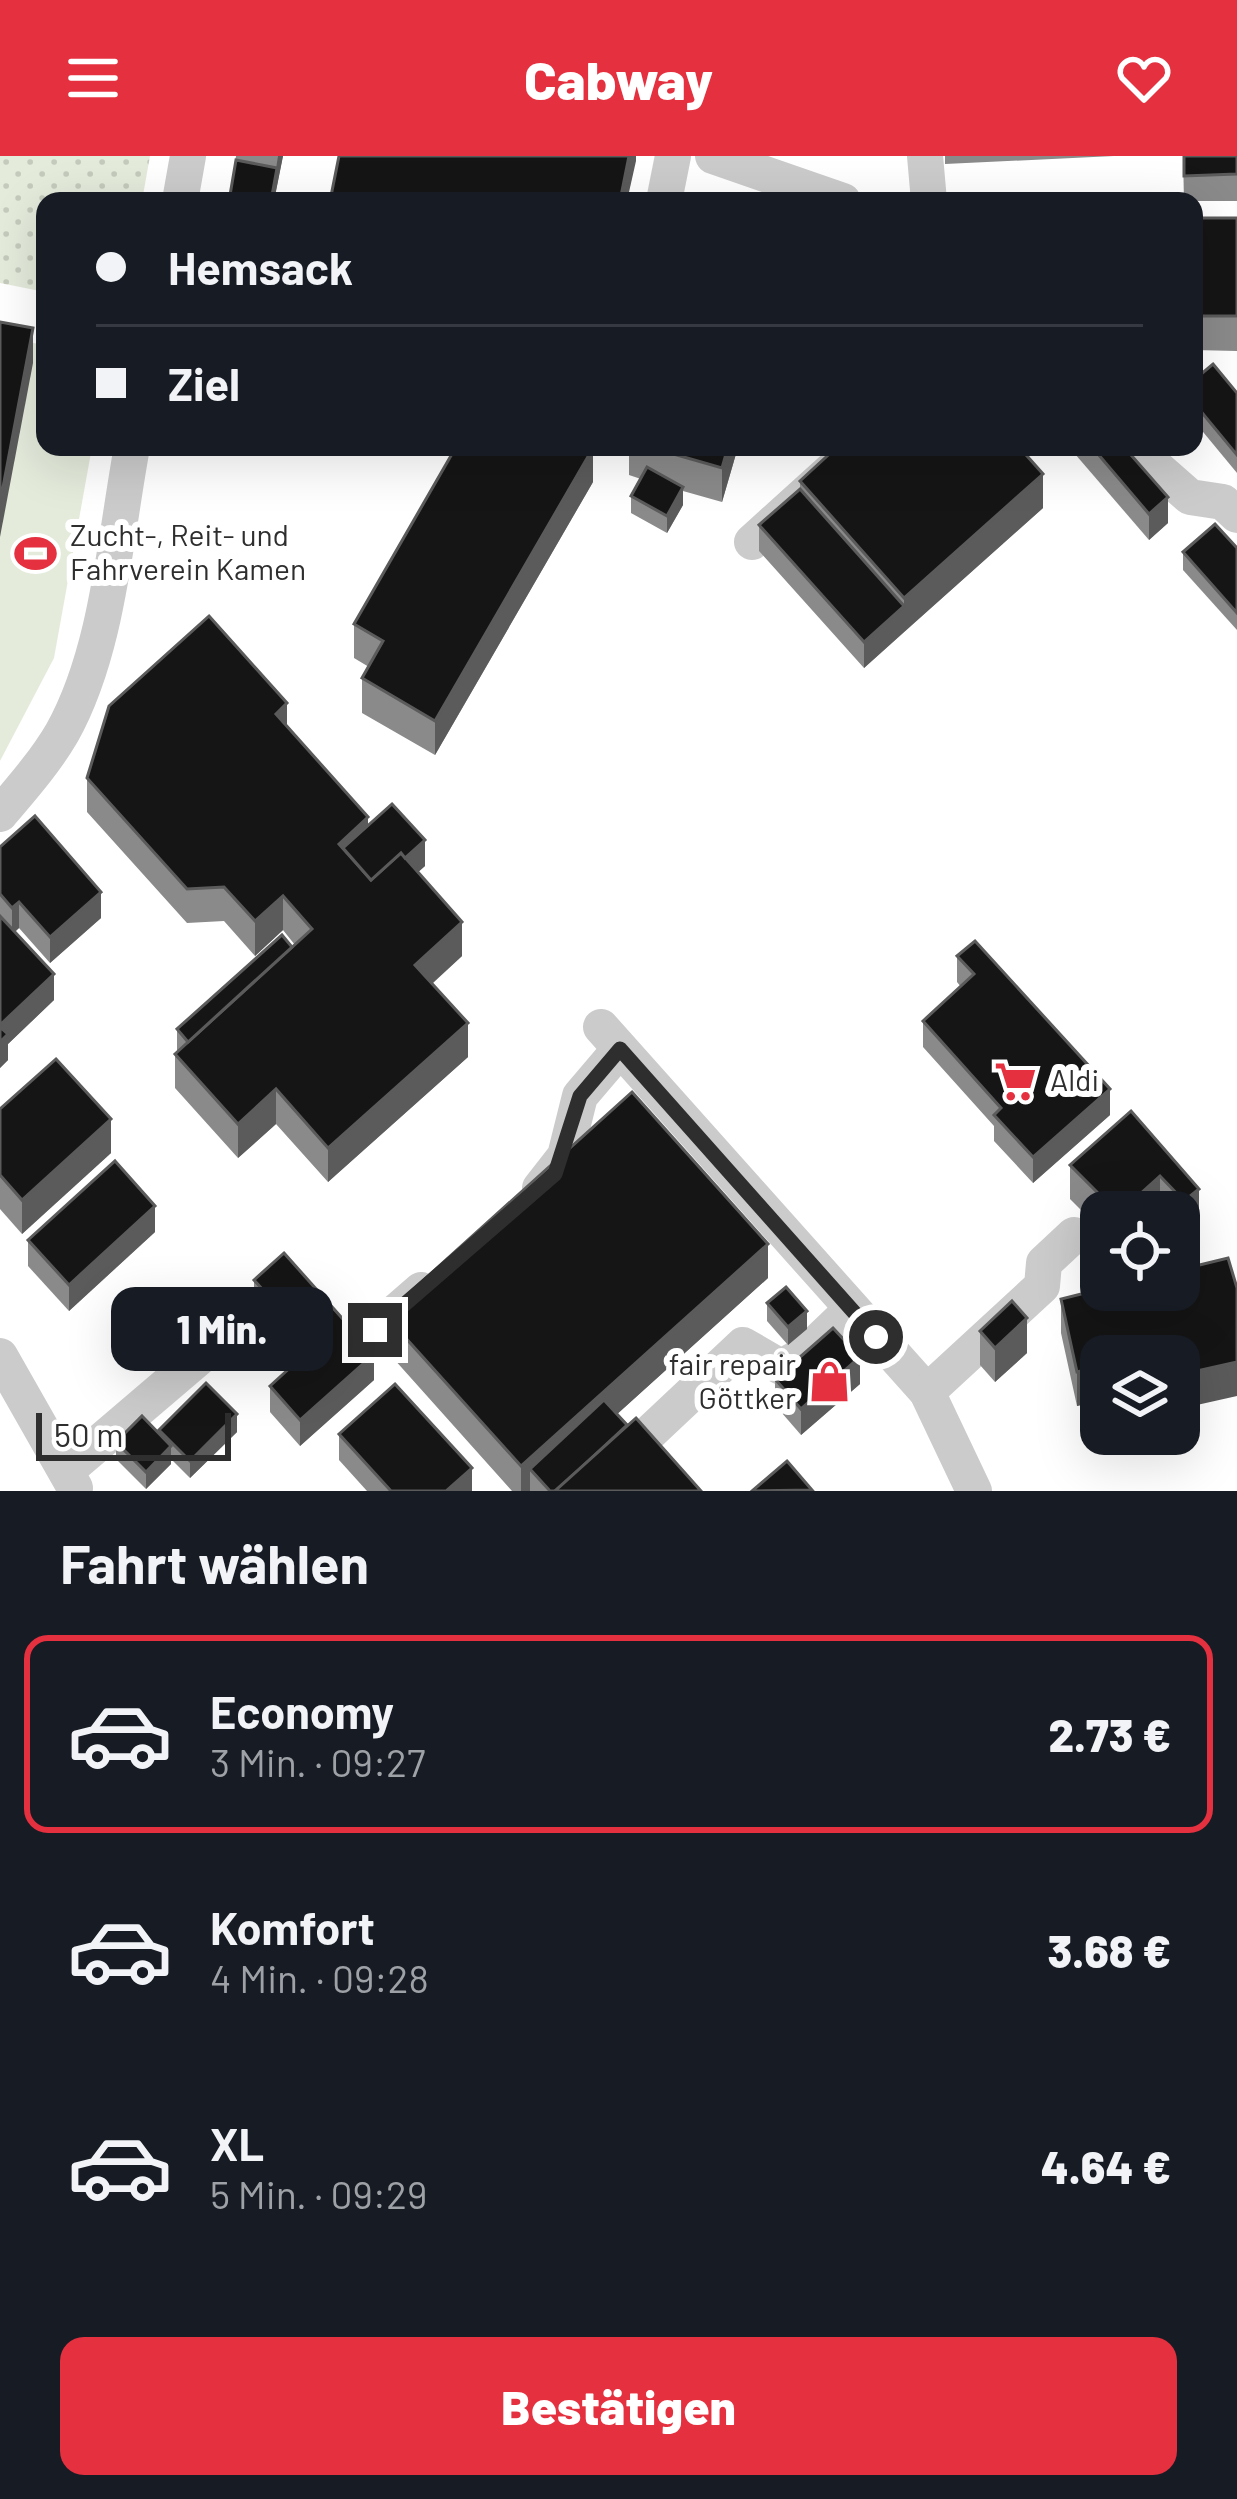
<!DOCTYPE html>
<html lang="de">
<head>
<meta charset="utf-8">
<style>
	body { margin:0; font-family:Barlow,sans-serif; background:#242831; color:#f1f3f6; height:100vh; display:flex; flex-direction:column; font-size:45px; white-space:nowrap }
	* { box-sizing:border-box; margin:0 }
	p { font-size:39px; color:#9ea1a6 }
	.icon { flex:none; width:66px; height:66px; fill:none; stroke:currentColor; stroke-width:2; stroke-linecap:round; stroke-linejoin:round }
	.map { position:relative; height:1335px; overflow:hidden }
	.side { display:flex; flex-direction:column; background:#171b24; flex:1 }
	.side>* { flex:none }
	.banner { position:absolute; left:36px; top:36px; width:1167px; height:264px; border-radius:24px; box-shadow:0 12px 48px #0002; display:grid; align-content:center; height:264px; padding:0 60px; background:#171b24 }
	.fabs { position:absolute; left:1080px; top:1035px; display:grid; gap:24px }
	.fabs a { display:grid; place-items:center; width:120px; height:120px; border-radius:24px; background:#171b24; box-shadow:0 12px 48px #0002; font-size:60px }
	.scale { position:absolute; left:36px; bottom:30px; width:195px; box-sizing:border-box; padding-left:12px; border:6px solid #2e2e2e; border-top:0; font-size:33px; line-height:42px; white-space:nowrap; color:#2e2e2e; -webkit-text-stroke:9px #fff; paint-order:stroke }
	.end { position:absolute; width:54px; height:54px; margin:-27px; border:15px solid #2e2e2e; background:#fff; box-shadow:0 0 0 6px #fff }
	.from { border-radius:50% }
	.bubble { position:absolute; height:84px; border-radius:24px; background:#171b24; box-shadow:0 12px 48px #0002; font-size:39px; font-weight:800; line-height:84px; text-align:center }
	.banner b { display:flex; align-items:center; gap:42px; height:114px; font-size:45px }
	.banner b+b { border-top:3px solid #363941 }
	.banner i { width:30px; height:30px; background:#f1f3f6 }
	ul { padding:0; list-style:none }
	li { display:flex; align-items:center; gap:36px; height:198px; margin:0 24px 18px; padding:0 36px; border:6px solid transparent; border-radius:24px }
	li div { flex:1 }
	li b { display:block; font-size:45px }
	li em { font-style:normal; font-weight:800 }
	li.selected { border-color:#e5303f }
	li>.icon { width:108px; height:108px; stroke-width:1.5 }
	h2 { padding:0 60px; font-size:54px; line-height:144px }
	.button { display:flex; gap:24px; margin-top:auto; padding:24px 60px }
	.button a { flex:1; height:138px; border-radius:24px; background:#e5303f; color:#fff; font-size:48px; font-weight:800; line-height:138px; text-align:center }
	header { display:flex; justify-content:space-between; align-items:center; height:156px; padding:0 60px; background:#e5303f; color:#fff; font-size:54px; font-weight:800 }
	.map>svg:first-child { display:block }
	.grass { fill:url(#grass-dots) }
	.park { fill:#e4ebdb }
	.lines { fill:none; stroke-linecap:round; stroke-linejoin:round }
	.minor { stroke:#cbcbcb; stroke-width:36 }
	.wall { fill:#8a8a8a }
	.shaded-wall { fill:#5b5b5b }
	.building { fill:#151515; stroke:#5b5b5b; stroke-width:3 }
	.route { stroke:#2e2e2e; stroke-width:15 }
	.labels { text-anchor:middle; stroke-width:12; stroke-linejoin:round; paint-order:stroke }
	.poi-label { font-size:30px; fill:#2e2e2e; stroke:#fff; text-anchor:start }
</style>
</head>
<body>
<header><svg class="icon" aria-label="menu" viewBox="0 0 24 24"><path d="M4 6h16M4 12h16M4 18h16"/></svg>Cabway<svg class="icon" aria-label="heart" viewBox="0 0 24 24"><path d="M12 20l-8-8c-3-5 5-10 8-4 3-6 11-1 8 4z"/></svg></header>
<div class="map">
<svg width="1237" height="1335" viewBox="0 0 1237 1335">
	<defs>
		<pattern id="grass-dots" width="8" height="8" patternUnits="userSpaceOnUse" patternTransform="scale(3)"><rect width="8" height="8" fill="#e4ebdb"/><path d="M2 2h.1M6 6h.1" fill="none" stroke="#c4cabc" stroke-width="1.8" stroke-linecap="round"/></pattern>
	</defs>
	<rect width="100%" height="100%" fill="#fff"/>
	<polygon class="grass" points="0,0 150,0 142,45 45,45 45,136 0,127"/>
	<polygon class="park" points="0,181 45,189 45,291 92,291 54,502 0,605"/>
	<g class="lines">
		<g class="minor">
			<polyline points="713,0 843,45"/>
			<polyline points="925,0 929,45"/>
			<polyline points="180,45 188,0"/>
			<polyline points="664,45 673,0"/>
			<polyline points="1133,291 1190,341 1223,346 1237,359"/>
			<polyline points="752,386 857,291"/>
			<path d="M 0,658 C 22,632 45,606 62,577 C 108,495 115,382 132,291"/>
			<polyline points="601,871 927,1236 974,1335"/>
			<polyline points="540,1032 565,1000 580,940 620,893"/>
			<polyline points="375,1174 421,1134"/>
			<polyline points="0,1200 75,1332"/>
			<polyline points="927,1236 1042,1130 1044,1107 1074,1079"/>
			<polyline points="643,1283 743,1189 781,1211 805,1198 851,1154"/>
			<polyline points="66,1315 202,1199"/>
		</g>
	</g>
	<g class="wall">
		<polygon points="236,0 283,0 274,45 229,45"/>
		<polygon points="945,0 1114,0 945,8"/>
		<polygon points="1183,0 1237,0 1237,45 1184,45"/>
		<polygon points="1194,62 1237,62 1237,195 1194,194"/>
		<polygon points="1194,224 1237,237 1237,317 1194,265"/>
		<polygon points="215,291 235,291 229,300"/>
		<polygon points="629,291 738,291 722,346 683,335 683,349 667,377 631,357 631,340 641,323 629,319"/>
		<polygon points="1069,291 1124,291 1168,367 1149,384"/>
		<polygon points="800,325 1043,352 864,512 759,395 759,369 800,333"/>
		<polygon points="593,326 435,599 362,557 362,522 369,511 354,502 354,468"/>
		<polygon points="1237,392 1237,474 1183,414 1183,396"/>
		<polygon points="287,571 368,670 425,710 418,716 462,800 432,828 468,901 328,1026 276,968 238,1002 175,932 175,898 177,895 177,873 295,789 283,774 255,800 224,765 187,767 87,656 87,622"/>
		<polygon points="0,691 101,762 50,807 19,772 15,776 54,844 8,888 8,904 0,912"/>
		<polygon points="957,800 1110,959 1033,1027 994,985 994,970 923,891 923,865 961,831 957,826"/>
		<polygon points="0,953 111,997 22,1078 0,1053"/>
		<polygon points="1131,955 1199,1067 1184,1079 1179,1074 1179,1056 1160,1054 1158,1056 1101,1056 1101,1074 1070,1043 1070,1009"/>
		<polygon points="155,1076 69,1155 28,1110 28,1084"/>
		<polygon points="768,1122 617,1258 701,1335 512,1335 385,1193 385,1159"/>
		<polygon points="254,1124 374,1224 300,1290 270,1256 270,1230 301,1202 254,1150"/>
		<polygon points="1179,1134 1179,1200 1101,1200 1101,1244 1077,1250 1061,1177 1061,1143"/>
		<polygon points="767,1147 807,1173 788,1189 767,1165"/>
		<polygon points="980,1175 1027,1197 995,1226 980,1209"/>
		<polygon points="775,1223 860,1228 801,1279 775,1249"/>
		<polygon points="159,1274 237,1276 190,1322 171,1303 171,1308 146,1333 116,1303 116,1286 159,1278"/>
		<polygon points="339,1278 472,1335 367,1335 339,1304"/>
	</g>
	<g class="shaded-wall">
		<polygon points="278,0 283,0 274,45 271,45"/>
		<polygon points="629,0 636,0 636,5 627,45 620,45"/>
		<polygon points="33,172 33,207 0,381 0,347"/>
		<polygon points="728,291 738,291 722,346 722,312"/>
		<polygon points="593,292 593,326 435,599 435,565"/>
		<polygon points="1043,318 1043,352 904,476 904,442"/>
		<polygon points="683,331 683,349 667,377 667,360"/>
		<polygon points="1168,341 1168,367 1149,384 1149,358"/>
		<polygon points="904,450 904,476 864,512 864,486"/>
		<polygon points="287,547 287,581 276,558"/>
		<polygon points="368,661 368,695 352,710 339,688"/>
		<polygon points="425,684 425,710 371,758 371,732"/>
		<polygon points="101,736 101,762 50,807 50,781"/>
		<polygon points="283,740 283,774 255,800 255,765"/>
		<polygon points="19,746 19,772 12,778 12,752"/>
		<polygon points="462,766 462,800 415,843 415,809"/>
		<polygon points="54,818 54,844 8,888 8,904 0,912 0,869"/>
		<polygon points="468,867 468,901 328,1026 328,992"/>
		<polygon points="276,933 276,968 238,1002 238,968"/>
		<polygon points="1110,933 1110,959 1033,1027 1033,1001"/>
		<polygon points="111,963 111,997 22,1078 22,1044"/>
		<polygon points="1160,1020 1160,1054 1158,1056 1120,1056"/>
		<polygon points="1199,1033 1199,1067 1184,1079 1184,1045"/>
		<polygon points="155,1050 155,1076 69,1155 69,1129"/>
		<polygon points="768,1088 768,1122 542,1326 530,1313 530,1335 521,1335 521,1310"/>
		<polygon points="807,1155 807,1173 788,1189 788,1171"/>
		<polygon points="1027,1162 1027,1197 995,1226 995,1192"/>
		<polygon points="374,1198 374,1224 300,1290 300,1264"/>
		<polygon points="860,1201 860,1228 801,1279 801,1253"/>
		<polygon points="1237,1206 1237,1240 1179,1253 1179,1219"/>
		<polygon points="1101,1210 1101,1244 1077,1250 1077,1216"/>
		<polygon points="237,1258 237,1276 190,1322 190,1305"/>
		<polygon points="171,1290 171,1308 146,1333 146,1316"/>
		<polygon points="472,1312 472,1335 446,1335"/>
	</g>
	<g class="building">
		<polygon points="339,0 629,0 620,45 330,45"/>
		<polygon points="1184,0 1237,0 1237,18 1184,20"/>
		<polygon points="236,4 277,12 271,45 229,45"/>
		<rect x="1194" y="62" width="43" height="98"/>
		<polygon points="0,166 33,172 0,347"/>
		<polygon points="1213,208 1237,237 1237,299 1194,247 1194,224"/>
		<polygon points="456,291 593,292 435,565 362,522 383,485 354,468"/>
		<polygon points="649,291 728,291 722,312"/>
		<polygon points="837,291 1019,291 1043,318 904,442 800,325"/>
		<polygon points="1092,291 1124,291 1168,341 1149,358"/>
		<polygon points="647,311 683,331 667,360 631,340"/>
		<polygon points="800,333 904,450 864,486 759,369"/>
		<polygon points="1215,368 1237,392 1237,457 1183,396"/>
		<polygon points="209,460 287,547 276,558 368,661 339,688 371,724 401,697 462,766 415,809 468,867 328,992 276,933 238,968 175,898 312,773 283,740 255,765 224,731 187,733 87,622 109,550"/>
		<polygon points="392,648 425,684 405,702 401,697 371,724 343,692"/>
		<polygon points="35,660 101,736 50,781 19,746 12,752 0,738 0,691"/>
		<polygon points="0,760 54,818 0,869"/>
		<polygon points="282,779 292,791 188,886 177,873"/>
		<polygon points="975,785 1110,933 1033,1001 994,959 1001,952 923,865 974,818 957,800"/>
		<polygon points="0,871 8,878 0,886"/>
		<polygon points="56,903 111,963 22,1044 0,1019 0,953"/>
		<polygon points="632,936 768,1088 521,1310 385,1159"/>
		<polygon points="1131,955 1199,1033 1184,1045 1160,1020 1120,1056 1117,1056 1070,1009"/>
		<polygon points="115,1005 155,1050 69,1129 28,1084"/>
		<polygon points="284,1097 374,1198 300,1264 270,1230 314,1190 254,1124"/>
		<polygon points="1228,1102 1237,1132 1237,1206 1179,1219 1179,1200 1152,1200 1151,1198 1143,1200 1101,1200 1101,1210 1077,1216 1061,1143 1101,1133 1179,1134 1179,1114"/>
		<polygon points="786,1131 807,1155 788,1171 767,1147"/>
		<polygon points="1012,1145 1027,1162 995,1192 980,1175"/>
		<polygon points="833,1172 860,1201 801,1253 775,1223"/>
		<polygon points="206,1227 237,1258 190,1305 159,1274"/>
		<polygon points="395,1228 472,1312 446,1335 391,1335 339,1278"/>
		<polygon points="604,1244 627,1269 556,1335 550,1335 530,1313"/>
		<polygon points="142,1260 171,1290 146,1316 116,1286"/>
		<polygon points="636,1262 701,1335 558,1335 556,1334"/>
		<polygon points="787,1305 812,1334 752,1335"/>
	</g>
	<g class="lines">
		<polyline class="route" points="375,1174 555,1018 580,940 620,893 876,1181"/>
	</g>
	<defs>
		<symbol id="stadium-bare" viewBox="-9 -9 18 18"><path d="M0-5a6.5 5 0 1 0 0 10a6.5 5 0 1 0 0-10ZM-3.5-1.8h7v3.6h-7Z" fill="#e5303f" stroke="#fff" stroke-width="2.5" paint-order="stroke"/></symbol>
		<symbol id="supermarket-bare" viewBox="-9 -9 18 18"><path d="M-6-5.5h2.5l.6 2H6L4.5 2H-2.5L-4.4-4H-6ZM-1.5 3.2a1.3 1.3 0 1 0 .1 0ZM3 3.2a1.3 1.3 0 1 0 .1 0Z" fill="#e5303f" stroke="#fff" stroke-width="2.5" paint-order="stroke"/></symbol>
		<symbol id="shop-bare" viewBox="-9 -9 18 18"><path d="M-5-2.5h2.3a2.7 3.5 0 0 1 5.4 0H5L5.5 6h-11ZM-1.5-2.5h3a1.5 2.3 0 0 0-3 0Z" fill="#e5303f" stroke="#fff" stroke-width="2.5" paint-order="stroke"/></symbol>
	</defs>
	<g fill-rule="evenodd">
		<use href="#stadium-bare" x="6" y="368" width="59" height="59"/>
		<use href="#supermarket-bare" x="986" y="896" width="59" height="59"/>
		<use href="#shop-bare" x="800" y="1196" width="59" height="59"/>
	</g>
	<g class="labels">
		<g class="poi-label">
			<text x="70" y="390">Zucht-, Reit- und<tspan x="70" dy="34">Fahrverein Kamen</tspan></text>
			<text x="1050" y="935">Aldi</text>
			<text x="796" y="1219" text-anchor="end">fair repair<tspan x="796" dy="34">Göttker</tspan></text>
		</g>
	</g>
</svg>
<div class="fabs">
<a><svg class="icon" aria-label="locate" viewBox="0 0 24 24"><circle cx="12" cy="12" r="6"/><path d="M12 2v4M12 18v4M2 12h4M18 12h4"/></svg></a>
<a><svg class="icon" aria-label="layers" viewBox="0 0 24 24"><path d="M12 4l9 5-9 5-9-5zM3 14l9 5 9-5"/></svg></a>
</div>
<div class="scale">50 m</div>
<i class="end from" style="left:876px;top:1181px"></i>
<i class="end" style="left:375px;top:1174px"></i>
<div class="bubble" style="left:111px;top:1131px;width:222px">1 Min.</div>
<div class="banner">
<b><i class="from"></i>Hemsack</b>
<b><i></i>Ziel</b>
</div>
</div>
<section class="side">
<h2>Fahrt wählen</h2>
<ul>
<li class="selected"><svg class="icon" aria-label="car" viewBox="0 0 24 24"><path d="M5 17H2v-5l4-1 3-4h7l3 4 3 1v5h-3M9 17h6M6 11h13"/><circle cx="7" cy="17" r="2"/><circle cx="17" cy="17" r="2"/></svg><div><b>Economy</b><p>3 Min. · 09:27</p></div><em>2.73 €</em></li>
<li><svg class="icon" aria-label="car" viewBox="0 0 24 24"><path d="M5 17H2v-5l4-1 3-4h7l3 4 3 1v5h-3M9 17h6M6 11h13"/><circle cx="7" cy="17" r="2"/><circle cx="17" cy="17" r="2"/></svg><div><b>Komfort</b><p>4 Min. · 09:28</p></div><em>3.68 €</em></li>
<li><svg class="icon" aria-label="car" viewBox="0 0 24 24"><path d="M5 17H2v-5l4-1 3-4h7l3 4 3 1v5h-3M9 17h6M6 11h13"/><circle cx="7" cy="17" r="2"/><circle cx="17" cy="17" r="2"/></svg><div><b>XL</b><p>5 Min. · 09:29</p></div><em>4.64 €</em></li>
</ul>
<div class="button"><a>Bestätigen</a></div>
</section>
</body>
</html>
